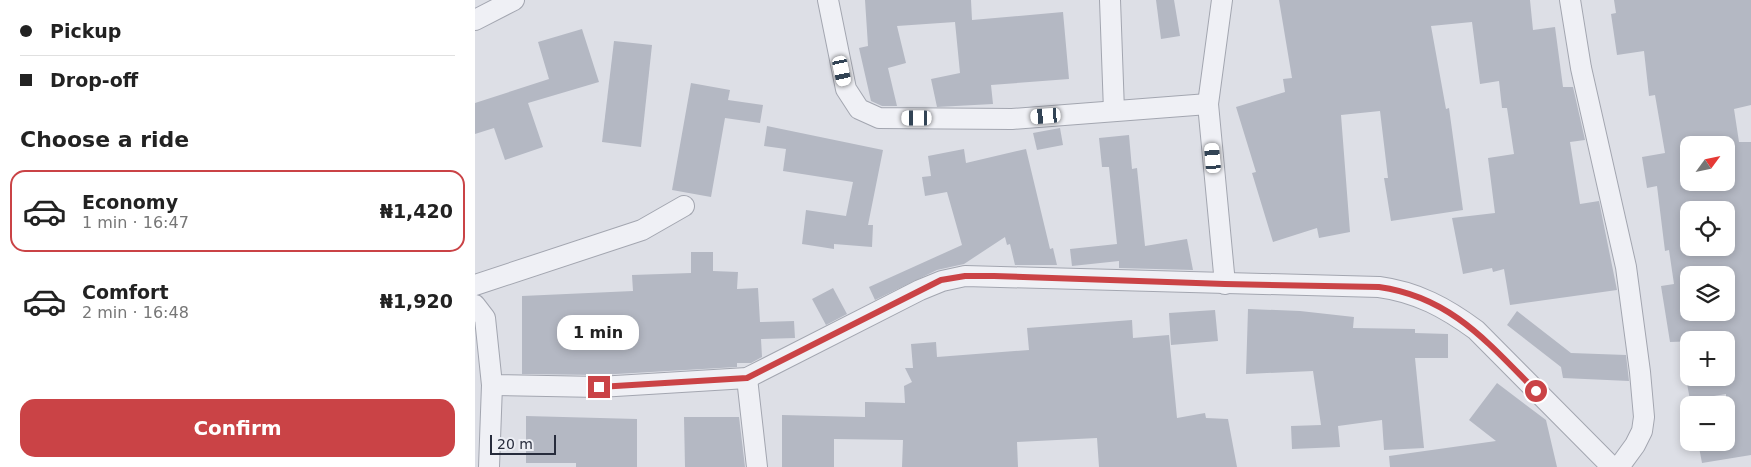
<!DOCTYPE html>
<html lang="en">
<head>
<meta charset="utf-8">
<style>
	body { margin:0; font-family:"DejaVu Sans",sans-serif; background:#f2f2f2; color:#222; height:100vh; display:flex; flex-direction:column; font-size:19px; white-space:nowrap }
	* { box-sizing:border-box; margin:0 }
	p { font-size:16px; color:#767676 }
	.icon { flex:none; width:28px; height:28px; fill:none; stroke:currentColor; stroke-width:2; stroke-linecap:round; stroke-linejoin:round }
	.map { position:relative; flex:1; overflow:hidden }
	.details { display:flex; flex-direction:column; background:#fff; width:475px }
	.details>* { flex:none }
	.banner { display:grid; align-content:center; height:110px; padding:0 20px; background:#fff }
	.needle { width:32px; rotate:57deg }
	.controls { position:absolute; left:1205px; top:136px; display:grid; gap:10px }
	.controls a { display:grid; place-items:center; width:55px; height:55px; border-radius:10px; background:#fff; box-shadow:0 2px 8px #0003; font-size:25px }
	.scale { position:absolute; left:15px; bottom:12px; width:66px; box-sizing:border-box; padding-left:5px; border:2px solid #272c3c; border-top:0; font-size:14px; line-height:18px; white-space:nowrap; color:#272c3c; -webkit-text-stroke:4px #eceef4; paint-order:stroke }
	.end { position:absolute; width:22px; height:22px; margin:-11px; border:6px solid #ca4346; background:#fff; box-shadow:0 0 0 2px #fff }
	.from { border-radius:50% }
	.bubble { position:absolute; height:35px; border-radius:15px; background:#fff; box-shadow:0 2px 8px #0003; font-size:16px; font-weight:600; line-height:35px; text-align:center }
	.car { position:absolute; width:15px; height:30px; margin:-15px -8px; border-radius:6px; box-shadow:0 0 4px 1px #0007; background:linear-gradient(#fff 24%,#345 0 40%,#fff 0 76%,#345 0 86%,#fff 0) }
	.banner b { display:flex; align-items:center; gap:18px; height:48px; font-size:19px }
	.banner b+b { border-top:1px solid #e0e0e0 }
	.banner i { width:12px; height:12px; background:#222 }
	ul { padding:0; list-style:none }
	li { display:flex; align-items:center; gap:15px; height:82px; margin:0 10px 8px; padding:0 10px; border:2px solid transparent; border-radius:15px }
	li div { flex:1 }
	li b { display:block; font-size:19px }
	li em { font-style:normal; font-weight:600 }
	li.on { border-color:#ca4346 }
	li>.icon { width:45px; height:45px; stroke-width:1.5 }
	h2 { padding:0 20px; font-size:22px; line-height:60px }
	.primary-button { display:flex; gap:10px; margin-top:auto; padding:10px 20px }
	.primary-button a { flex:1; height:58px; border-radius:15px; background:#ca4346; color:#fff; font-size:20px; font-weight:600; line-height:58px; text-align:center }
	main { display:flex; flex:1; min-height:0 }
	.map>svg:first-child { display:block }
	.building { fill:#b4b8c3; fill-rule:evenodd }
	.lines { fill:none; stroke-linecap:round; stroke-linejoin:round }
	.minor-casing { stroke:#a3a6b0; stroke-width:22 }
	.minor { stroke:#eff0f5; stroke-width:20 }
	.route { stroke:#ca4346; stroke-width:6 }
</style>
</head>
<body>
<main>
<section class="details">
<div class="banner">
<b><i class="from"></i>Pickup</b>
<b><i></i>Drop-off</b>
</div>
<h2>Choose a ride</h2>
<ul>
<li class="on"><svg class="icon" aria-label="car" viewBox="0 0 24 24"><path d="M5 17H2v-5l4-1 3-4h7l3 4 3 1v5h-3M9 17h6M6 11h13"/><circle cx="7" cy="17" r="2"/><circle cx="17" cy="17" r="2"/></svg><div><b>Economy</b><p>1 min · 16:47</p></div><em>₦1,420</em></li>
<li><svg class="icon" aria-label="car" viewBox="0 0 24 24"><path d="M5 17H2v-5l4-1 3-4h7l3 4 3 1v5h-3M9 17h6M6 11h13"/><circle cx="7" cy="17" r="2"/><circle cx="17" cy="17" r="2"/></svg><div><b>Comfort</b><p>2 min · 16:48</p></div><em>₦1,920</em></li>
</ul>
<div class="primary-button"><a>Confirm</a></div>
</section>
<div class="map">
<svg width="1276" height="467" viewBox="0 0 1276 467">
	<rect width="100%" height="100%" fill="#dddfe6"/>
	<g class="building">
		<polygon points="390,0 496,0 497,20 588,12 594,79 516,85 518,104 462,107 456,79 485,73 480,22 422,26 431,63 413,68 422,106 407,106 396,101 384,48 393,46"/>
		<polygon points="681,0 699,0 705,36 686,39"/>
		<polygon points="804,0 1055,0 1058,30 1080,27 1088,87 1098,87 1110,140 1095,142 1105,204 1124,201 1142,290 1035,305 1029,269 1018,272 1017,268 988,274 977,218 1020,213 1013,158 1039,154 1032,108 1027,108 1024,81 1005,84 997,22 956,26 971,109 974,108 988,210 916,221 909,178 913,178 905,111 866,115 875,232 844,238 842,228 798,242 777,173 781,172 761,107 810,92 808,79 817,78"/>
		<path d="M 1139,0 L 1276,0 L 1276,105 L 1259,109 L 1264,142 L 1276,142 L 1276,455 L 1227,463 L 1223,442 L 1251,442 L 1251,394 L 1215,400 L 1211,378 L 1251,378 L 1251,340 L 1195,342 L 1186,286 L 1199,284 L 1194,250 L 1190,251 L 1182,186 L 1172,188 L 1167,157 L 1190,153 L 1180,95 L 1174,96 L 1169,51 L 1142,55 L 1136,14 L 1141,13 ZM 1214,145 L 1251,145 L 1251,186 L 1214,191 ZM 1214,210 L 1251,210 L 1251,248 L 1214,248 ZM 1251,272 L 1251,312 L 1214,312 L 1214,275 Z"/>
		<polygon points="107,29 124,82 53,103 68,147 30,160 19,128 0,134 0,103 74,79 63,42"/>
		<polygon points="139,41 177,45 166,147 127,142"/>
		<polygon points="216,83 255,90 253,100 288,105 285,123 250,118 236,197 197,190"/>
		<polygon points="292,126 408,150 393,225 398,225 397,247 359,244 359,249 327,244 331,210 371,216 378,182 308,171 311,149 289,146"/>
		<polygon points="585,128 588,145 562,150 558,133"/>
		<polygon points="654,135 657,169 662,168 670,246 712,239 718,270 644,268 644,261 597,266 595,249 642,244 634,167 627,167 624,138"/>
		<polygon points="489,149 491,163 551,149 575,249 578,248 582,265 540,265 535,244 532,245 530,237 489,264 462,270 400,300 394,287 487,245 472,192 450,196 447,177 456,176 453,156"/>
		<polygon points="216,252 238,252 238,271 263,272 262,289 283,288 285,322 319,321 320,338 286,339 287,357 276,363 262,363 262,367 124,375 47,374 47,296 158,291 157,275 216,273"/>
		<polygon points="358,288 372,314 351,325 337,299"/>
		<polygon points="773,309 825,311 879,317 878,328 940,329 940,333 973,334 973,358 940,358 949,448 909,450 907,420 863,426 865,447 817,449 816,426 846,425 838,371 771,374"/>
		<polygon points="740,310 743,341 696,345 694,313"/>
		<polygon points="1042,311 1096,353 1151,355 1154,381 1088,378 1086,367 1032,325"/>
		<polygon points="657,320 658,338 694,335 702,418 730,413 731,418 753,419 762,467 624,467 622,438 542,442 543,467 427,467 428,440 359,439 359,467 307,467 307,415 390,417 390,402 430,403 429,386 437,382 430,368 438,368 436,344 461,342 462,357 554,350 552,328"/>
		<polygon points="1022,383 1071,420 1082,467 915,467 914,456 1021,441 994,420"/>
		<polygon points="51,416 162,419 162,467 101,467 101,463 51,463"/>
		<polygon points="209,417 264,417 270,467 210,467"/>
	</g>
	<g class="lines">
		<defs>
			<g id="minor">
				<polyline points="353,0 371,89 384,109 404,118 537,119 733,104"/>
				<polyline points="635,0 639,111"/>
				<polyline points="747,0 733,104 750,284"/>
				<polyline points="1095,0 1106,68 1151,267 1165,372 1169,417 1167,431 1160,445 1144,467"/>
				<polyline points="0,20 39,0"/>
				<polyline points="0,285 167,230 209,206"/>
				<path d="M 0,305 L 10,318 L 17,385 L 124,387 L 272,378 L 445,290 L 467,281 L 490,276 L 904,287 C 942,292 971,308 1001,330 L 1137,467"/>
				<polyline points="272,378 282,467"/>
				<polyline points="14,467 17,385"/>
			</g>
		</defs>
		<use href="#minor" class="minor-casing"/>
		<use href="#minor" class="minor"/>
	</g>
	<g class="lines">
		<path class="route" d="M 124,387 L 272,378 L 466,280 L 490,276 L 519,276 L 750,284 L 904,287 C 976,297 1013,343 1061,391"/>
	</g>
</svg>
<div class="controls">
<a><svg class="needle" viewBox="-14 -14 28 28"><path d="M0-13l5 13h-10z" fill="#e53935"/><path d="M0 13l5-13h-10z" fill="#767676"/></svg></a>
<a><svg class="icon" aria-label="locate" viewBox="0 0 24 24"><circle cx="12" cy="12" r="6"/><path d="M12 2v4M12 18v4M2 12h4M18 12h4"/></svg></a>
<a><svg class="icon" aria-label="layers" viewBox="0 0 24 24"><path d="M12 4l9 5-9 5-9-5zM3 14l9 5 9-5"/></svg></a>
<a>+</a>
<a>−</a>
</div>
<div class="scale">20 m</div>
<i class="end from" style="left:1061px;top:391px"></i>
<i class="end" style="left:124px;top:387px"></i>
<div class="bubble" style="left:82px;top:315px;width:82px">1 min</div>
<i class="car" style="left:367px;top:71px;rotate:168deg"></i>
<i class="car" style="left:571px;top:116px;rotate:266deg"></i>
<i class="car" style="left:442px;top:118px;rotate:270deg"></i>
<i class="car" style="left:738px;top:158px;rotate:355deg"></i>
</div>
</main>
</body>
</html>
